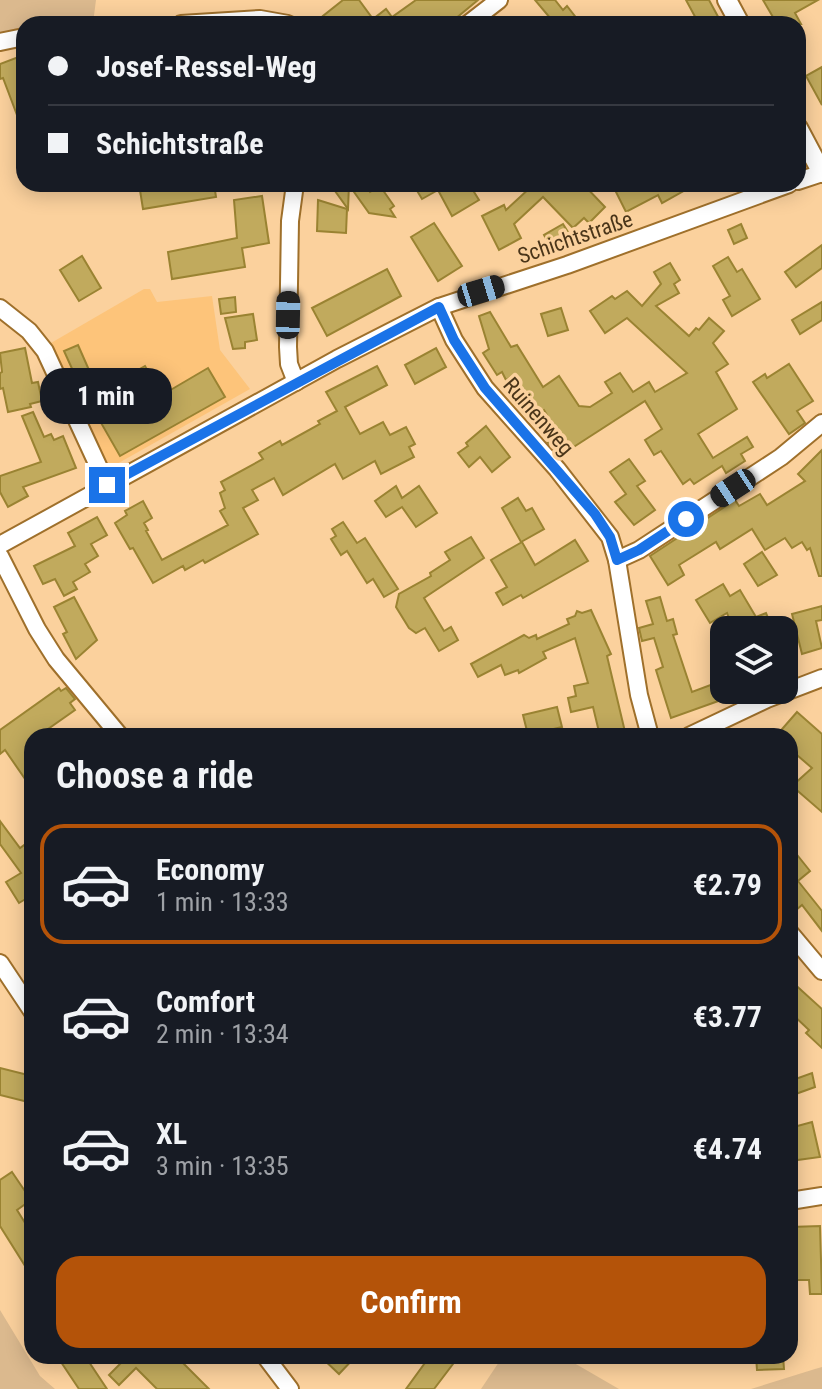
<!DOCTYPE html>
<html lang="en">
<head>
<meta charset="utf-8">
<style>
	body { margin:0; font-family:"Roboto Condensed",sans-serif; background:#242831; color:#f1f3f6; height:100vh; display:flex; flex-direction:column; font-size:30px; white-space:nowrap }
	* { box-sizing:border-box; margin:0 }
	p { font-size:26px; color:#9ea1a6 }
	.icon { flex:none; width:44px; height:44px; fill:none; stroke:currentColor; stroke-width:2; stroke-linecap:round; stroke-linejoin:round }
	.map { position:relative; flex:1; overflow:hidden }
	.side { position:absolute; left:24px; top:728px; width:774px; height:636px; display:flex; flex-direction:column; background:#171b24; border-radius:24px; box-shadow:0 4px 20px #0003 }
	.side>* { flex:none }
	.guide { position:absolute; left:16px; top:16px; width:790px; height:176px; border-radius:24px; box-shadow:0 4px 20px #0003; display:grid; align-content:center; height:176px; padding:0 32px; background:#171b24 }
	.buttons { position:absolute; left:710px; top:616px; display:grid; gap:16px }
	.buttons a { display:grid; place-items:center; width:88px; height:88px; border-radius:16px; background:#171b24; box-shadow:0 4px 20px #0003; font-size:40px }
	.end { position:absolute; width:36px; height:36px; margin:-18px; border:10px solid #1a73e8; background:#fff; box-shadow:0 0 0 4px #fff }
	.from { border-radius:50% }
	.bubble { position:absolute; height:56px; border-radius:24px; background:#171b24; box-shadow:0 4px 20px #0003; font-size:26px; font-weight:700; line-height:56px; text-align:center }
	.car { position:absolute; width:24px; height:48px; margin:-24px -12px; border-radius:10px; box-shadow:0 0 6px 2px #0007; background:linear-gradient(#222 24%,#8ab4d8 0 40%,#222 0 76%,#8ab4d8 0 86%,#222 0) }
	.guide b { display:flex; align-items:center; gap:28px; height:76px; font-size:30px }
	.guide b+b { border-top:2px solid #363941 }
	.guide i { width:20px; height:20px; background:#f1f3f6 }
	ul { padding:0; list-style:none }
	li { display:flex; align-items:center; gap:24px; height:120px; margin:0 16px 12px; padding:0 16px; border:4px solid transparent; border-radius:24px }
	li div { flex:1 }
	li b { display:block; font-size:30px }
	li em { font-style:normal; font-weight:700 }
	li.on { border-color:#b45309 }
	li>.icon { width:72px; height:72px; stroke-width:1.5 }
	h2 { padding:0 32px; font-size:36px; line-height:96px }
	.button { display:flex; gap:16px; margin-top:auto; padding:16px 32px }
	.button a { flex:1; height:92px; border-radius:24px; background:#b45309; color:#fff; font-size:32px; font-weight:700; line-height:92px; text-align:center }
	.map>svg:first-child { display:block }
	.built { fill:#fdc47a }
	.green { fill:#dbb98e }
	.building { fill:#c1aa5d; stroke:#9a8332; stroke-width:2 }
	.lines { fill:none; stroke-linecap:round; stroke-linejoin:round }
	.minor-casing { stroke:#9f702b; stroke-width:20 }
	.tertiary-casing { stroke:#9f702b; stroke-width:22 }
	.minor { stroke:#fff; stroke-width:16 }
	.tertiary { stroke:#fff; stroke-width:18 }
	.route { stroke:#1a73e8; stroke-width:10 }
	.labels { text-anchor:middle; stroke-width:7; stroke-linejoin:round; paint-order:stroke }
	.street-label { font-size:22px; fill:#4a3519; stroke:#fbd19d }
</style>
</head>
<body>
<div class="map">
<svg width="822" height="1389" viewBox="0 0 822 1389">
	<rect width="100%" height="100%" fill="#fbd19d"/>
	<polygon class="built" points="144,289 150,289 157,302 212,296 220,350 250,389 115,465 106,464 51,343"/>
	<g class="green">
		<polygon points="0,0 96,0 93,23 24,24 24,31 0,35"/>
		<polygon points="0,1310 40,1376 55,1389 0,1389"/>
		<polygon points="503,1356 562,1356 619,1389 481,1389"/>
		<polygon points="822,1367 822,1389 751,1389 815,1369"/>
	</g>
	<g class="building">
		<polygon points="343,0 359,0 373,19 386,9 392,17 416,0 478,0 449,24 330,24 323,16"/>
		<polygon points="535,0 555,0 563,10 567,6 581,24 546,24 551,19"/>
		<polygon points="686,0 709,0 722,24 699,24"/>
		<polygon points="763,0 818,0 795,13 801,24 777,24"/>
		<polygon points="21,56 24,66 23,131 3,78 0,79 0,64"/>
		<polygon points="822,67 822,105 806,76"/>
		<polygon points="139,184 214,184 216,197 143,209"/>
		<polygon points="330,184 364,184 370,192 380,186 394,206 390,209 395,217 369,213 349,185 348,209"/>
		<polygon points="413,184 469,184 479,200 452,216 438,190 422,199"/>
		<polygon points="530,184 583,184 605,207 589,223 584,218 573,228 543,197 514,224 521,238 499,250 482,216 504,205 506,210 532,186"/>
		<polygon points="612,184 696,184 662,203 658,195 626,212"/>
		<polygon points="262,196 269,243 242,248 245,267 172,279 168,252 237,238 234,200"/>
		<polygon points="318,200 347,209 346,233 317,231"/>
		<polygon points="434,223 462,266 438,281 411,237"/>
		<polygon points="563,224 571,237 551,248 544,235"/>
		<polygon points="741,224 747,238 734,244 728,230"/>
		<polygon points="822,245 822,268 796,287 785,272"/>
		<polygon points="82,256 101,288 79,301 60,270"/>
		<polygon points="728,257 737,272 742,269 760,299 732,316 723,300 730,296 713,266"/>
		<polygon points="670,263 680,280 674,284 679,293 656,306 689,336 696,328 699,330 709,318 724,331 713,343 728,364 716,372 737,409 698,434 713,458 747,437 753,447 741,454 745,461 726,473 722,466 694,484 690,479 683,484 661,451 654,455 645,440 662,429 645,401 569,450 566,446 556,452 546,440 557,432 544,410 536,414 512,376 506,380 502,372 497,375 483,353 489,349 479,316 490,312 511,347 517,345 543,387 559,376 579,406 590,407 612,393 605,382 620,373 633,392 649,382 655,392 687,373 627,318 605,333 590,311 612,296 615,299 627,291 642,306 661,284 654,272"/>
		<polygon points="387,269 401,296 327,336 312,308"/>
		<polygon points="235,297 236,312 221,314 219,299"/>
		<polygon points="822,302 822,320 800,334 792,320"/>
		<polygon points="561,308 568,330 548,336 541,314"/>
		<polygon points="253,314 257,340 245,342 245,348 233,349 225,318"/>
		<polygon points="78,345 96,386 115,375 118,381 145,366 162,395 208,368 225,397 120,456 92,407 85,411 79,397 84,395 64,351"/>
		<polygon points="25,348 32,383 38,382 42,401 30,404 31,407 8,412 3,388 0,389 0,373 2,372 0,353"/>
		<polygon points="436,348 446,367 415,384 405,365"/>
		<polygon points="789,364 813,401 797,411 805,423 789,434 753,382 765,374 767,378"/>
		<polygon points="377,366 387,385 345,407 360,434 383,422 390,435 406,427 415,444 409,447 414,457 381,474 375,461 343,479 335,464 283,495 274,478 252,490 258,500 243,508 258,534 205,563 203,560 185,570 183,566 153,583 133,548 130,549 115,523 127,515 125,511 143,501 152,518 144,523 148,530 146,531 162,560 228,525 220,511 225,508 220,493 225,490 221,482 263,459 259,453 280,441 282,445 320,424 318,421 337,411 326,392"/>
		<polygon points="33,412 44,437 51,434 54,440 63,436 76,468 23,487 28,496 8,507 0,492 0,476 41,462 22,416"/>
		<polygon points="486,426 510,457 492,472 480,457 469,467 458,453 468,446 466,443"/>
		<polygon points="822,450 822,576 819,576 810,548 807,550 802,542 792,548 785,538 765,550 752,529 720,549 716,542 679,565 684,575 668,585 650,556 735,500 739,506 760,494 767,505 805,481 798,474"/>
		<polygon points="629,459 645,481 637,486 655,510 634,525 615,502 626,494 610,472"/>
		<polygon points="396,486 402,498 419,486 437,513 416,527 402,507 386,517 375,501"/>
		<polygon points="518,498 526,511 532,508 544,529 521,542 502,508"/>
		<polygon points="97,517 107,535 91,544 98,556 85,564 90,572 73,582 77,589 64,596 55,579 43,584 34,566 75,546 68,533"/>
		<polygon points="343,522 357,543 365,538 398,589 384,597 373,579 367,583 347,551 341,555 331,539 336,536 332,529"/>
		<polygon points="471,537 484,558 424,598 444,631 451,627 458,640 439,651 425,628 416,633 409,628 396,607 399,594 431,576 430,573 450,560 445,552"/>
		<polygon points="575,540 588,561 523,598 521,595 503,605 496,593 507,587 491,560 522,542 535,565"/>
		<polygon points="762,552 777,575 758,586 744,564"/>
		<polygon points="723,584 730,596 740,590 756,617 766,613 773,630 724,630 732,626 727,613 710,623 696,600"/>
		<polygon points="74,597 97,640 76,659 63,634 67,632 54,607"/>
		<polygon points="660,597 667,621 673,619 677,634 673,635 692,692 724,680 724,699 671,718 656,670 663,667 654,638 642,641 639,628 653,624 646,601"/>
		<polygon points="822,606 822,620 816,621 822,648 802,654 792,614"/>
		<polygon points="591,610 611,654 607,656 626,736 600,736 593,707 571,712 568,698 576,696 574,686 588,683 575,638 543,652 546,658 519,673 518,670 505,675 501,665 478,677 471,664 524,635 529,638 536,635 537,639 569,624 567,619 575,616 577,611 582,613"/>
		<polygon points="59,688 61,691 66,688 75,699 70,703 75,710 38,736 32,736 32,789 5,750 0,754 0,730"/>
		<polygon points="557,707 562,727 528,735 523,715"/>
		<polygon points="797,712 822,734 822,812 792,786 812,768 790,749 790,736 776,736"/>
		<polygon points="0,821 20,848 27,843 32,850 32,895 19,903 6,882 21,873 0,844"/>
		<polygon points="790,846 810,871 798,881 822,911 822,931 802,905 796,910 790,902"/>
		<polygon points="790,980 822,1009 822,1048 806,1033 809,1030 790,1012"/>
		<polygon points="0,1068 32,1076 32,1103 0,1095"/>
		<polygon points="812,1073 815,1087 790,1096 790,1081"/>
		<polygon points="812,1122 820,1157 790,1161 790,1128"/>
		<polygon points="12,1172 31,1200 17,1210 32,1234 32,1277 0,1226 0,1180"/>
		<polygon points="820,1226 822,1294 810,1294 809,1280 791,1280 790,1227"/>
		<polygon points="57,1356 85,1356 107,1389 79,1389"/>
		<polygon points="124,1356 176,1356 209,1389 157,1389 136,1368 119,1385 109,1375 126,1358"/>
		<polygon points="320,1356 356,1356 339,1374"/>
		<polygon points="430,1356 459,1356 434,1389 406,1389"/>
		<polygon points="756,1356 783,1356 784,1369 757,1370"/>
	</g>
	<g class="lines">
		<defs>
			<g id="minor">
				<polyline points="181,24 260,19 288,24"/>
				<polyline points="468,24 499,0"/>
				<polyline points="0,42 24,37"/>
				<polyline points="798,181 822,173"/>
				<polyline points="295,184 290,221 288,347 289,364 296,382"/>
				<polyline points="439,307 454,340 485,388 557,469 610,537 617,560 639,695 650,736"/>
				<polyline points="0,308 29,331 45,351 107,485"/>
				<polyline points="0,545 337,359 439,307 567,265 789,184"/>
				<polyline points="0,556 37,629 56,659 120,736"/>
				<polyline points="617,560 639,550 781,457 822,423"/>
				<polyline points="689,736 767,699 822,678"/>
				<polyline points="790,933 822,971"/>
				<polyline points="0,963 32,1011"/>
				<polyline points="790,1201 822,1196"/>
				<polyline points="265,1356 290,1389"/>
			</g>
			<g id="tertiary">
				<polyline points="727,0 740,24"/>
				<polyline points="798,128 822,173"/>
			</g>
		</defs>
		<use href="#minor" class="minor-casing"/>
		<use href="#tertiary" class="tertiary-casing"/>
		<use href="#minor" class="minor"/>
		<use href="#tertiary" class="tertiary"/>
	</g>
	<g class="lines">
		<polyline class="route" points="107,485 439,307 454,340 485,388 595,514 610,537 617,560 639,550 686,519"/>
	</g>
	<g class="labels">
		<g class="street-label">
			<text transform="translate(575 237) rotate(-19)" y="8">Schichtstraße</text>
			<text transform="translate(539 416) rotate(49)" y="8">Ruinenweg</text>
		</g>
	</g>
</svg>
<div class="buttons">
<a><svg class="icon" aria-label="layers" viewBox="0 0 24 24"><path d="M12 4l9 5-9 5-9-5zM3 14l9 5 9-5"/></svg></a>
</div>
<i class="end from" style="left:686px;top:519px"></i>
<i class="end" style="left:107px;top:485px"></i>
<div class="bubble" style="left:40px;top:368px;width:132px">1 min</div>
<i class="car" style="left:481px;top:291px;rotate:73deg"></i>
<i class="car" style="left:288px;top:315px;rotate:1deg"></i>
<i class="car" style="left:733px;top:488px;rotate:237deg"></i>
<div class="guide">
<b><i class="from"></i>Josef-Ressel-Weg</b>
<b><i></i>Schichtstraße</b>
</div>
<section class="side">
<h2>Choose a ride</h2>
<ul>
<li class="on"><svg class="icon" aria-label="car" viewBox="0 0 24 24"><path d="M5 17H2v-5l4-1 3-4h7l3 4 3 1v5h-3M9 17h6M6 11h13"/><circle cx="7" cy="17" r="2"/><circle cx="17" cy="17" r="2"/></svg><div><b>Economy</b><p>1 min · 13:33</p></div><em>€2.79</em></li>
<li><svg class="icon" aria-label="car" viewBox="0 0 24 24"><path d="M5 17H2v-5l4-1 3-4h7l3 4 3 1v5h-3M9 17h6M6 11h13"/><circle cx="7" cy="17" r="2"/><circle cx="17" cy="17" r="2"/></svg><div><b>Comfort</b><p>2 min · 13:34</p></div><em>€3.77</em></li>
<li><svg class="icon" aria-label="car" viewBox="0 0 24 24"><path d="M5 17H2v-5l4-1 3-4h7l3 4 3 1v5h-3M9 17h6M6 11h13"/><circle cx="7" cy="17" r="2"/><circle cx="17" cy="17" r="2"/></svg><div><b>XL</b><p>3 min · 13:35</p></div><em>€4.74</em></li>
</ul>
<div class="button"><a>Confirm</a></div>
</section>
</div>
</body>
</html>
